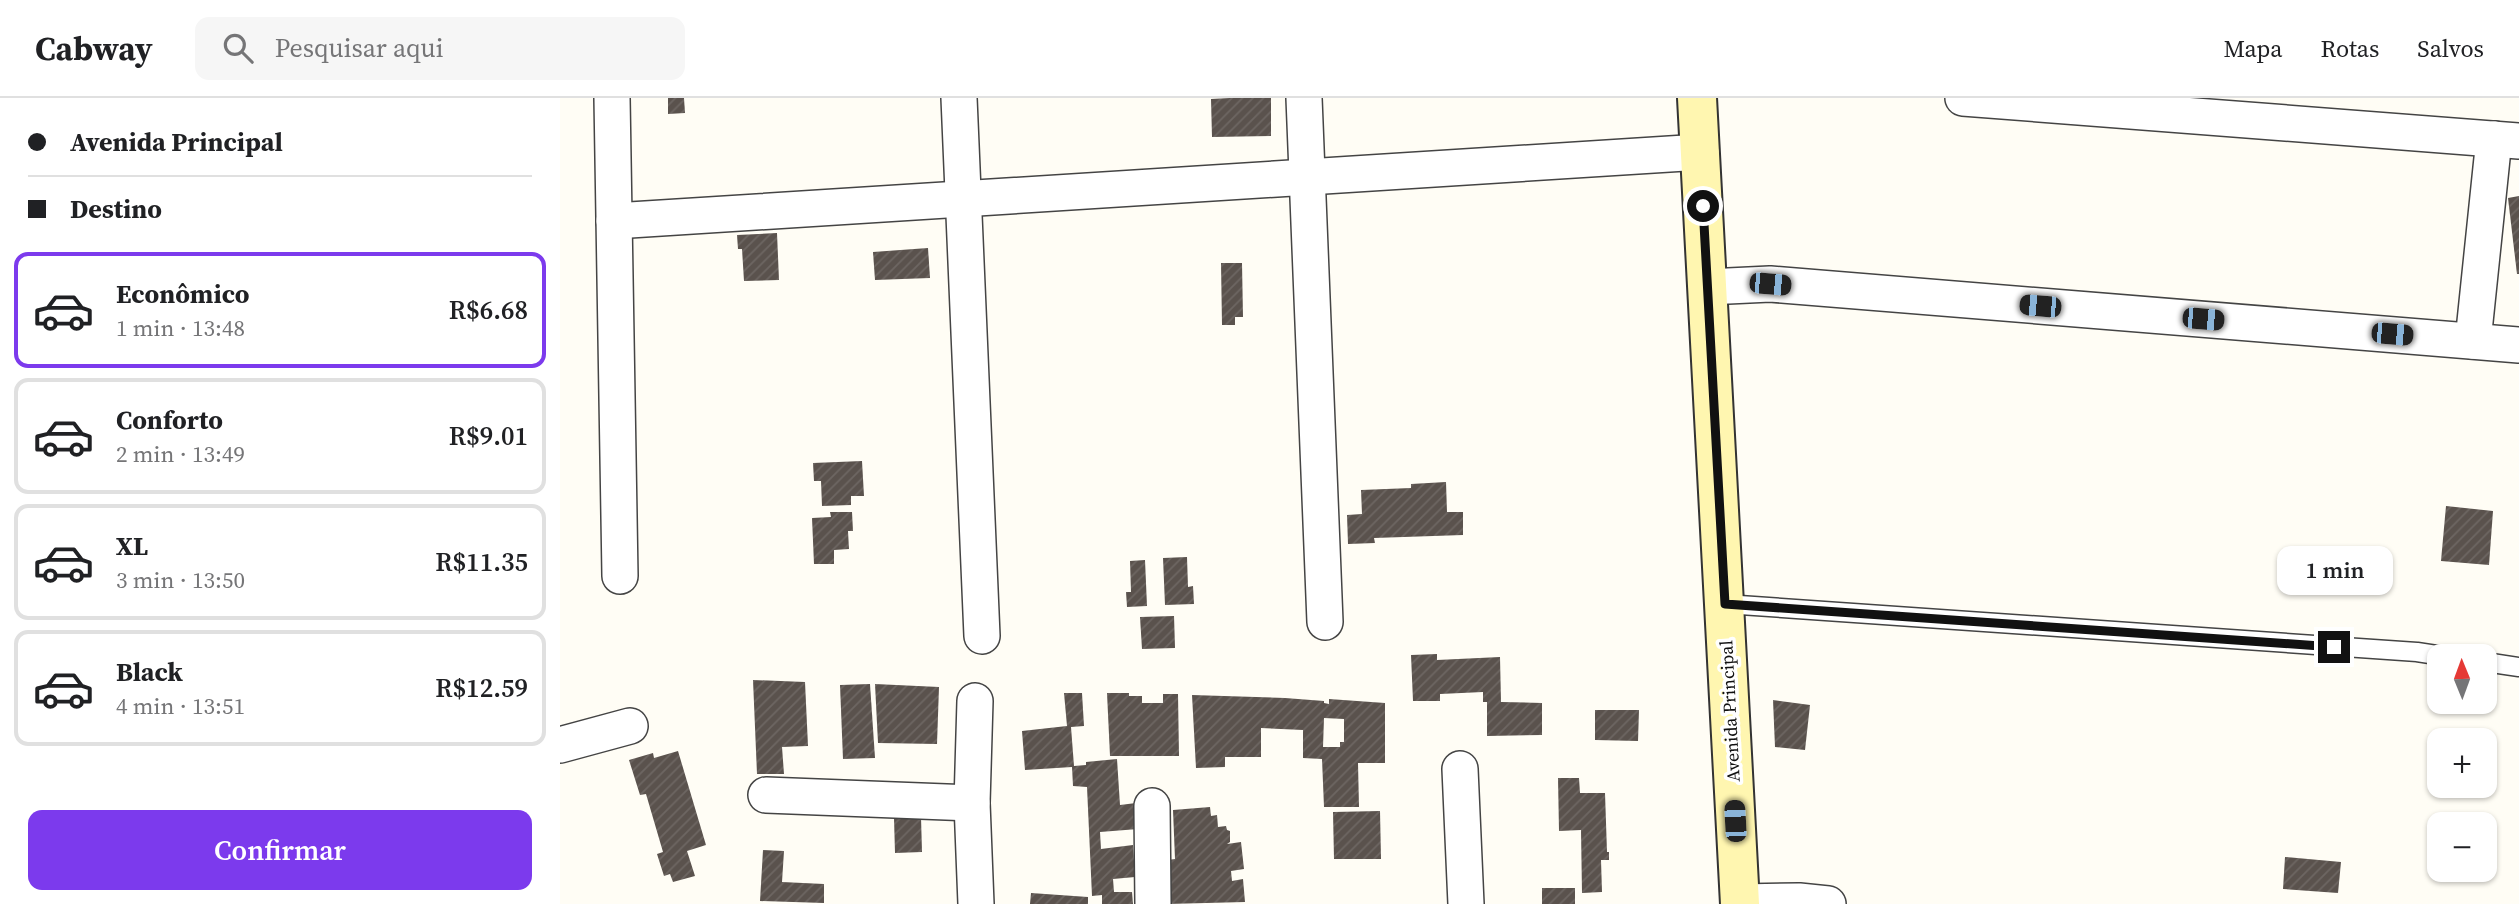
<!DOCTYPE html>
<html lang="pt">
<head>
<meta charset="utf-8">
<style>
	body { margin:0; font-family:"Source Serif 4",serif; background:#f6f6f6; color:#202124; height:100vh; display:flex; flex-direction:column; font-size:26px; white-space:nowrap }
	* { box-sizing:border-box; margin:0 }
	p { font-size:23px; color:#757577 }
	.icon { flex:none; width:38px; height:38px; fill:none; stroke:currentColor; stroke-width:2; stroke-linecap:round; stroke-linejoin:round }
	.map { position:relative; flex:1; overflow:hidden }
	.details { display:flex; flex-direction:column; background:#fff; width:560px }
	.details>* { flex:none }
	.banner { display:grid; align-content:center; height:154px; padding:0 28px; background:#fff }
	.needle { width:46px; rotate:359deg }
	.controls { position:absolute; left:1867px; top:546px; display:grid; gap:14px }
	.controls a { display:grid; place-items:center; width:70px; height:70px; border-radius:14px; background:#fff; box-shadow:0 2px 5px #0004; font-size:35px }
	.end { position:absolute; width:32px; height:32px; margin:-16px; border:9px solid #111; background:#fff; box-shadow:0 0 0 4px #fff }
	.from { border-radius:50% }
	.bubble { position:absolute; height:49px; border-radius:14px; background:#fff; box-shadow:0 2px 5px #0004; font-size:23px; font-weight:600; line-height:49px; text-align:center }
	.car { position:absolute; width:21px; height:42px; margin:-21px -10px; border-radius:9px; box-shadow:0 0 5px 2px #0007; background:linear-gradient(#222 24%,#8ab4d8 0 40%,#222 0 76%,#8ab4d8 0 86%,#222 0) }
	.banner b { display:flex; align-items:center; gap:24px; height:66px; font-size:26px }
	.banner b+b { border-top:2px solid #e0e0e0 }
	.banner i { width:18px; height:18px; background:#202124 }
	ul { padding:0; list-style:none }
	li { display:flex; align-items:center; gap:21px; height:116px; margin:0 14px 10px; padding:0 14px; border:4px solid #e0e0e0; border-radius:14px }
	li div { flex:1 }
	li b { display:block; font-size:26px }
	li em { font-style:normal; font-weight:600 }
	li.current { border-color:#7c3aed }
	li>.icon { width:63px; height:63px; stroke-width:1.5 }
	.button { display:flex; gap:14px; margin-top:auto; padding:14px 28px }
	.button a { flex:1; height:80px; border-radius:14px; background:#7c3aed; color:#fff; font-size:28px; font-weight:600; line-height:80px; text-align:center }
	header { display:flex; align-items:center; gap:42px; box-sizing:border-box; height:98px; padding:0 35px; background:#fff; border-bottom:2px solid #e0e0e0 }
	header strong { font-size:33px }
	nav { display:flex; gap:38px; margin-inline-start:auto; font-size:24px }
	.search { width:490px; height:63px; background:#f6f6f6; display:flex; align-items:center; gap:18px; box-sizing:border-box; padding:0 24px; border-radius:14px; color:#757577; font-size:26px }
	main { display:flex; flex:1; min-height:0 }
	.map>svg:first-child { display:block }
	.building { fill:url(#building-hatch); fill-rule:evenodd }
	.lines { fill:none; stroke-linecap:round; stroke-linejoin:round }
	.lane-casing { stroke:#444; stroke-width:21 }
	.street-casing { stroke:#444; stroke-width:38 }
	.secondary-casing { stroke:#333; stroke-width:42 }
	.lane { stroke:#fff; stroke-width:18 }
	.street { stroke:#fff; stroke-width:35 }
	.secondary { stroke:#fff6b0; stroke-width:38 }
	.route { stroke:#111; stroke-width:9 }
	.labels { text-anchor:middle; stroke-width:7; stroke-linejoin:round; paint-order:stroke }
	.street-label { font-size:18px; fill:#111; stroke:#fff }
</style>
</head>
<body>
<header>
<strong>Cabway</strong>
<div class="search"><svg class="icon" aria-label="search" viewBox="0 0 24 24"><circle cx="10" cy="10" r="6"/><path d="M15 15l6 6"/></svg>Pesquisar aqui</div>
<nav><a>Mapa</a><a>Rotas</a><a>Salvos</a></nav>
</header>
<main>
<section class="details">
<div class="banner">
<b><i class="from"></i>Avenida Principal</b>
<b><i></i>Destino</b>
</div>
<ul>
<li class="current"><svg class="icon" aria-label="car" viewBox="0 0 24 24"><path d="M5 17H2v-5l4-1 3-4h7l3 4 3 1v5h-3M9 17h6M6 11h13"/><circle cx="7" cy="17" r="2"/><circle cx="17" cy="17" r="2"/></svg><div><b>Econômico</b><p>1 min · 13:48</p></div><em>R$6.68</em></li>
<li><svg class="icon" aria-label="car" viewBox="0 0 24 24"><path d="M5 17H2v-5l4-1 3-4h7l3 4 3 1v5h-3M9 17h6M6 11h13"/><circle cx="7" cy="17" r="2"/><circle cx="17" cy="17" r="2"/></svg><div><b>Conforto</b><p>2 min · 13:49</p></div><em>R$9.01</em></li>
<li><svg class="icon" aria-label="car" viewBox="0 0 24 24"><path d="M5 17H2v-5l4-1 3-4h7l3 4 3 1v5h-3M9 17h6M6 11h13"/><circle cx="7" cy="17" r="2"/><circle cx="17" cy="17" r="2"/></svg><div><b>XL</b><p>3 min · 13:50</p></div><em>R$11.35</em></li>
<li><svg class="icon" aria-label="car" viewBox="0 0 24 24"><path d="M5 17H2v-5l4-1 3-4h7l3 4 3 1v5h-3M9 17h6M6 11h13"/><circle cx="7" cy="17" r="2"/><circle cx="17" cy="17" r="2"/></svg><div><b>Black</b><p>4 min · 13:51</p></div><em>R$12.59</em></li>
</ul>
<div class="button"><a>Confirmar</a></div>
</section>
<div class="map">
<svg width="1959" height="806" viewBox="0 0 1959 806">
	<defs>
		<pattern id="building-hatch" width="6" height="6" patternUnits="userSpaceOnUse" patternTransform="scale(1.75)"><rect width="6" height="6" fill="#5a524d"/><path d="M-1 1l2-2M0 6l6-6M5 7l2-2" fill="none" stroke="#6d6662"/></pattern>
	</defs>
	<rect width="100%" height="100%" fill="#fffdf5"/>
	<g class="building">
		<polygon points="108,0 124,0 125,15 108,16"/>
		<polygon points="670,0 711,0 711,38 652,39 651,1"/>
		<polygon points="1959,98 1959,176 1957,176 1948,100"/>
		<polygon points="217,135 219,182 184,183 182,151 178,151 177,137"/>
		<polygon points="368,150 370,180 315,182 313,154"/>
		<polygon points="661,165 682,165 683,219 675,219 675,227 662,227"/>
		<polygon points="302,363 304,398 291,398 291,407 262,408 261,383 254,383 253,365"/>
		<polygon points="886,384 887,414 903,414 903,437 814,440 815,445 788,446 787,417 802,416 801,392 851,390 851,386"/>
		<polygon points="1886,408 1933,413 1929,467 1881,463"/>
		<polygon points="270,414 292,414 293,433 288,433 289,451 274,452 274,466 254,466 252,420 271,419"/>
		<polygon points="627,459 628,489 633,488 634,506 605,507 603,460"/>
		<polygon points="585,462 587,508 567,509 566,494 571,494 570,463"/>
		<polygon points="614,518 615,550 582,551 580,519"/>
		<polygon points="877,556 877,562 940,559 941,604 982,605 982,637 927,638 927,604 923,604 923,594 880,596 880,603 853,603 851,557"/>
		<polygon points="193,582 245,584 248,648 222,649 224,676 197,676"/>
		<polygon points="310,586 315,660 283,661 280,587"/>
		<polygon points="315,586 379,589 377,646 318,645"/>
		<polygon points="504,595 522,595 524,628 511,629 514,668 526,667 526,664 557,661 560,707 576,705 578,731 540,734 541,751 573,747 575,779 553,781 554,794 572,794 573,806 542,806 542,797 532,798 527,689 513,688 512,669 465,672 462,633 507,628"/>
		<polygon points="547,595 569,595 569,598 582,598 582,605 603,605 603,596 618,596 619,658 550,658"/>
		<path d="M 632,597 L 725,600 L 764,603 L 764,605 L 769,606 L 769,601 L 825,605 L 825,665 L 798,665 L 799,709 L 764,709 L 762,661 L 743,660 L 743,632 L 701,630 L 701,659 L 665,659 L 665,669 L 636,670 ZM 764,620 L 784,621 L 784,644 L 780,644 L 780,649 L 763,649 Z"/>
		<polygon points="1213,602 1250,607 1245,652 1215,649"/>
		<polygon points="1035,612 1079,612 1078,643 1035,642"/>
		<polygon points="118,653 146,747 127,753 135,778 113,784 110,776 104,778 97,756 103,754 86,696 80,697 69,662 93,655 94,660"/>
		<polygon points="998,680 1019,680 1020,695 1045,695 1047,754 1049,754 1049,762 1041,762 1042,794 1022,795 1021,732 999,733"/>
		<polygon points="650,709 651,718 657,717 658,729 666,728 667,732 670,733 670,744 667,746 681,744 684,771 671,773 672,783 683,781 685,804 607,806 608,762 615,761 613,712"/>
		<polygon points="820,713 821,761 774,761 773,714"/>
		<polygon points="361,719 362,754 335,755 334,720"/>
		<polygon points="203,752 224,753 222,784 264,786 264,805 200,803"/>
		<polygon points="1725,759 1781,764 1778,795 1723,791"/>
		<rect x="982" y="790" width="33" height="16"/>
		<polygon points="471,795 528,799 528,806 470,806"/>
	</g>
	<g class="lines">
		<defs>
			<g id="lane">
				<polyline points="1165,506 1857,554 1883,558"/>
				<polyline points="1925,564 1959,569"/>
			</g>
			<g id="street">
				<polyline points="52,0 60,478"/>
				<polyline points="399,0 422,538"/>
				<polyline points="744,0 765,524"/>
				<polyline points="1403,0 1959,43"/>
				<polyline points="54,123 1141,54"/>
				<polyline points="1147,189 1210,186 1959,247"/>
				<polyline points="1913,243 1934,41"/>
				<polyline points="415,603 412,705 416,806"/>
				<polyline points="0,647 70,628"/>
				<polyline points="900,671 906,806"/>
				<polyline points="206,697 412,705"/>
				<polyline points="592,708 593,806"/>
				<polyline points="1179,804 1239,803 1268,806"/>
			</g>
			<polyline id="secondary" points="1137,0 1180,806"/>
		</defs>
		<use href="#lane" class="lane-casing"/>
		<use href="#street" class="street-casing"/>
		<use href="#secondary" class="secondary-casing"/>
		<use href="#lane" class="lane"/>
		<use href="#street" class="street"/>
		<use href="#secondary" class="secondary"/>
	</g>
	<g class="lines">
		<polyline class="route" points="1143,108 1165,506 1774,549"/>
	</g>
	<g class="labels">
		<g class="street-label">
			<text transform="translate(1170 613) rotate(-93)" y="6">Avenida Principal</text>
		</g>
	</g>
</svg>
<div class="controls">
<a><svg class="needle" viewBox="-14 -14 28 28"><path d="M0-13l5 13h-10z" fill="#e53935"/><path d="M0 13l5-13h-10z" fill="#757577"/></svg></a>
<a>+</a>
<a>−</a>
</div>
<i class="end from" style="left:1143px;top:108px"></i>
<i class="end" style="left:1774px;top:549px"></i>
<div class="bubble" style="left:1717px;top:448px;width:116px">1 min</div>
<i class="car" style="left:1210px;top:186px;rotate:95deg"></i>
<i class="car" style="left:1480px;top:208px;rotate:275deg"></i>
<i class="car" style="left:1643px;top:221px;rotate:95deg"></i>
<i class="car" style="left:1832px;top:236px;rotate:95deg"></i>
<i class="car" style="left:1175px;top:723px;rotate:357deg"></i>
</div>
</main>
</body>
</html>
